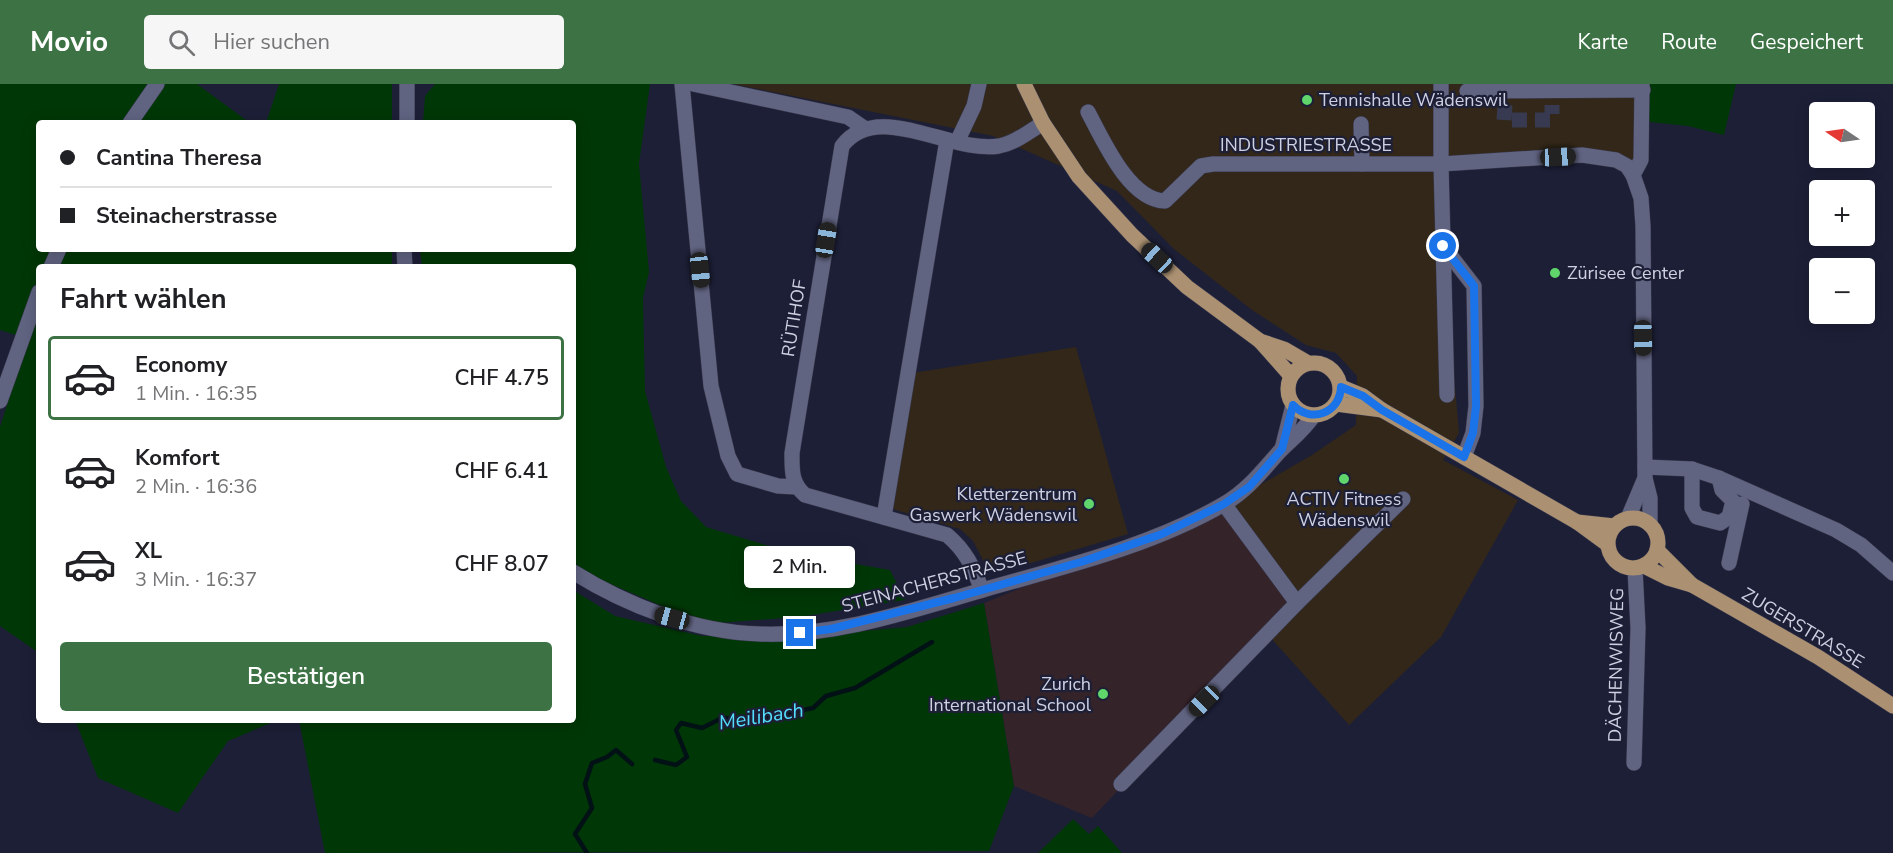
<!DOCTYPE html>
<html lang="de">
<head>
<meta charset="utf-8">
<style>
	body { margin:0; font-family:"Nunito Sans",sans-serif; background:#f6f6f6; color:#202124; height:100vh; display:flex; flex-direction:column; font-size:22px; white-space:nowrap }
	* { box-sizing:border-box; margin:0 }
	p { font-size:20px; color:#757577 }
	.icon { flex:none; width:33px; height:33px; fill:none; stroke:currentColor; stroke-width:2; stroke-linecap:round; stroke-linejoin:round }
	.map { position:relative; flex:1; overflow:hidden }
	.panel { position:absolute; left:36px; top:180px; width:540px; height:459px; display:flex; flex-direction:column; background:#fff; border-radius:6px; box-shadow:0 3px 15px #0003 }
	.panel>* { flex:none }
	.top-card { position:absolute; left:36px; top:36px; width:540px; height:132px; border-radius:6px; box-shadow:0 3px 15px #0003; display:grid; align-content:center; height:132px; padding:0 24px; background:#fff }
	.needle { width:39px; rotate:283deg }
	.tools { position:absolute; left:1809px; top:18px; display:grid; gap:12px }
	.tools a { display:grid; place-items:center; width:66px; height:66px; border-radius:6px; background:#fff; box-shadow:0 3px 15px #0003; font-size:30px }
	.end { position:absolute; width:27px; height:27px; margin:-14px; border:8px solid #1a73e8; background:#fff; box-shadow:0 0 0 3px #fff }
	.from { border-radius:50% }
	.bubble { position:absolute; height:42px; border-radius:6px; background:#fff; box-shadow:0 3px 15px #0003; font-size:20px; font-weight:600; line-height:42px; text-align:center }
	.car { position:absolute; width:18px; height:36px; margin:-18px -9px; border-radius:8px; box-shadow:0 0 4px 2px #0007; background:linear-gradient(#222 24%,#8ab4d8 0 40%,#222 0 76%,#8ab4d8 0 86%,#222 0) }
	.top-card b { display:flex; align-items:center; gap:21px; height:57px; font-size:22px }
	.top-card b+b { border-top:2px solid #e0e0e0 }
	.top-card i { width:15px; height:15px; background:#202124 }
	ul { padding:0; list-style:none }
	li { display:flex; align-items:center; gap:18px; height:84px; margin:0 12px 9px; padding:0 12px; border:3px solid transparent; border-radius:6px }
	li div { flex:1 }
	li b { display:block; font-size:22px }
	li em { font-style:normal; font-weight:600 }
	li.selected { border-color:#3c7244 }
	li>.icon { width:54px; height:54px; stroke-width:1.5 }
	h2 { padding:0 24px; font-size:27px; line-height:72px }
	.cta { display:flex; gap:12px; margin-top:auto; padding:12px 24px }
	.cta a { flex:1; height:69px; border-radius:6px; background:#3c7244; color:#fff; font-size:24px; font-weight:600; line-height:69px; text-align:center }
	header { display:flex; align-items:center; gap:36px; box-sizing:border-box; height:84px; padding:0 30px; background:#3c7244; color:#fff }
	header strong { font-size:28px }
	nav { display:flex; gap:33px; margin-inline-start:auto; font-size:21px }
	.search { width:420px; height:54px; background:#f6f6f6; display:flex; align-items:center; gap:15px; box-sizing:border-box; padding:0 21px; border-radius:6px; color:#757577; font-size:22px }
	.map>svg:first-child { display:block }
	.industrial { fill:#322718 }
	.education { fill:#35232a }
	.green { fill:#003706 }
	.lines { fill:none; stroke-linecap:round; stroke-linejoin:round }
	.stream { stroke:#021115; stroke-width:4.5 }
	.minor-tunnel { stroke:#383a51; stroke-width:15; stroke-dasharray:15 8; stroke-linecap:butt }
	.minor-casing { stroke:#38384c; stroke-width:16 }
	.major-casing { stroke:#38384c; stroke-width:16 }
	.minor { stroke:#616481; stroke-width:15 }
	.major { stroke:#ab9172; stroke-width:15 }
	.route { stroke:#1a73e8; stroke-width:8 }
	.poi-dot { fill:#5fd56b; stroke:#1d1f37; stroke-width:2 }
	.labels { text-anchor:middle; stroke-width:4.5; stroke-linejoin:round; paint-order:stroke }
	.poi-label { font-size:18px; fill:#cfd1e2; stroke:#1d1f37; text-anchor:start }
	.street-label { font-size:18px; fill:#cfd1e2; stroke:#1d1f37 }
	.water-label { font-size:20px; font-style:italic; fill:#53dffd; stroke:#1d1f37 }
</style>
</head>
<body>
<header>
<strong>Movio</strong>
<div class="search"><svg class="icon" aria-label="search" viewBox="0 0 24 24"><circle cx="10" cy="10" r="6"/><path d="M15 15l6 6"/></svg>Hier suchen</div>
<nav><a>Karte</a><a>Route</a><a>Gespeichert</a></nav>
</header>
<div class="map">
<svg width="1893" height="769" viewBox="0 0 1893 769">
	<rect width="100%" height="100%" fill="#1d1f37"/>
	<g class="industrial">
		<polygon points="733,0 1642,0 1633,91 1616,76 1441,80 1443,162 1459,349 1443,376 1518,416 1441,553 1349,641 1270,553 1227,420 1312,371 1356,341 1357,292 1336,269 1306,261 1252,226 1174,165 1117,107 993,52"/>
		<polygon points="1076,263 1128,450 1008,486 998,487 984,478 973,457 960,445 879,421 900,291"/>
	</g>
	<polygon class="education" points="1223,422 1296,519 1092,734 1014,702 984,519"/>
	<g class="green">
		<polygon points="0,0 197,0 250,39 39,39 39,165 392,165 392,183 39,183 39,569 0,542 0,343 28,255 0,246"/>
		<polygon points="279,0 392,0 392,39 266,39"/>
		<polygon points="435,0 650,0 639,80 649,188 643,214 645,307 666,383 681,417 706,443 792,469 890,486 905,516 799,533 704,540 585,489 573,477 573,183 422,183 420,165 573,165 573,39 423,39 425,12"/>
		<polygon points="1642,0 1736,0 1724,51 1688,42 1650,38 1643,28"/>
		<polygon points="573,506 615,532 702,552 800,553 907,543 984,519 1014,702 989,767 325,769 299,636 573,636"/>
		<polygon points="75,636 278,636 228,657 178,729 98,694"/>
		<polygon points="1073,735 1089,750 1098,742 1122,769 1038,769"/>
	</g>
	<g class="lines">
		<g class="stream">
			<polyline points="655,676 676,681 687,673 676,646 681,639 702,644 722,634 758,635 813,624 826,612 855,604 932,558"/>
			<polyline points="587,769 575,750 592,724 585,700 592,679 607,673 616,666 632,680"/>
		</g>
		<polyline class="minor-tunnel" points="1505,21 1504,36 1552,36 1552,21"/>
		<defs>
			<g id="minor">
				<polyline points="682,0 711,302 728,372 737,390 778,402 796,403"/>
				<polyline points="693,0 848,33 864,44"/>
				<polyline points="1441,0 1441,80 1447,311"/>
				<polyline points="1642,0 1641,76 1633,91 1641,114 1643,142 1645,394 1650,414 1650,441"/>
				<polyline points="1467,7 1643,6"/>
				<path d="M 1088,28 C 1103,56 1129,116 1165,117 L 1201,82 L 1213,80 L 1441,80 L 1582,71 L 1616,76 L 1627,82 L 1633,91"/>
				<polyline points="130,39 157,0"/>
				<polyline points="407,39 407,0"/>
				<polyline points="1361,40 1362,80"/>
				<polyline points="957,58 974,22 979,0"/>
				<polyline points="1443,162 1474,202 1476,322 1473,349 1464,373"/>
				<polyline points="404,165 405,183"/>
				<polyline points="51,183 59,165"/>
				<polyline points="0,317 39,208"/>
				<polyline points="1282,365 1293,321"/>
				<polyline points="1645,383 1692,385 1719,394 1836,446 1861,461 1893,489"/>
				<polyline points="1692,385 1692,424 1697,433 1720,439 1729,433 1733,417 1722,406 1719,394"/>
				<polyline points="884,433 947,56"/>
				<polyline points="1628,434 1645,394"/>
				<polyline points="1729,479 1742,420"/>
				<path d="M 573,488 C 628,522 694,548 760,550 C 836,553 913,526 986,505 C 1067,482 1151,462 1224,420 C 1248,406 1262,387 1280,367 C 1292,355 1304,346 1314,331"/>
				<path d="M 982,506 C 973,483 966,467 947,451 L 805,411 C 791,399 792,386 792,369 L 842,62 C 878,15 950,70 999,62 C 1015,59 1030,47 1043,39"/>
				<polyline points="1297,519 1403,415"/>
				<polyline points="1634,679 1638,544 1635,485"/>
				<polyline points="1121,700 1297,519 1224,420"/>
			</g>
			<g id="major">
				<polyline points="1024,0 1043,39 1079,93 1132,151 1187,203 1260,257 1284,265 1308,279"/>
				<polyline points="1260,257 1291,292"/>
				<circle cx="1314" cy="305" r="26"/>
				<polyline points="1341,303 1363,312 1382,326 1577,438 1607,460"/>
				<polyline points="1336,320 1382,326"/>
				<circle cx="1633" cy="459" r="25"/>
				<polyline points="1577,438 1614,442"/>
				<polyline points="1657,466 1692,501 1818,573 1893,622"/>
				<polyline points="1644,482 1668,494 1692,501"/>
			</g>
		</defs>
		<use href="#minor" class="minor-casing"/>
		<use href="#major" class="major-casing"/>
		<use href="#minor" class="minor"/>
		<use href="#major" class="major"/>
	</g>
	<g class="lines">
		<path class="route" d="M 800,549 L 831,545 L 954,514 L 1081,478 L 1162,450 L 1224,420 L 1249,403 L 1282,365 L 1293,321 C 1311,340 1340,329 1341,303 L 1363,312 L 1382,326 L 1464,373 L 1473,349 L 1476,322 L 1474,202 L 1443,162"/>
	</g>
	<g class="poi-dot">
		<circle cx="1307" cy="16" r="6"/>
		<circle cx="1555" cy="189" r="6"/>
		<circle cx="1344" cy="395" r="6"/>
		<circle cx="1089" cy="420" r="6"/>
		<circle cx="1103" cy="610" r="6"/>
	</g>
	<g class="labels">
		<g class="poi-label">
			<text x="1319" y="22">Tennishalle Wädenswil</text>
			<text x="1567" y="195">Zürisee Center</text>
			<text x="1077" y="416" text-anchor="end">Kletterzentrum<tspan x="1077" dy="21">Gaswerk Wädenswil</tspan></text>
			<text x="1344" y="421" text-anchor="middle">ACTIV Fitness<tspan x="1344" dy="21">Wädenswil</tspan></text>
			<text x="1091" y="606" text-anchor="end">Zurich<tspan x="1091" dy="21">International School</tspan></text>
		</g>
		<g class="street-label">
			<text x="1306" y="67">INDUSTRIESTRASSE</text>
			<text transform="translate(794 234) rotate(-81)" y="6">RÜTIHOF</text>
			<text transform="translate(934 498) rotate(-15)" y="6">STEINACHERSTRASSE</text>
			<text transform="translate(1803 544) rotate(31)" y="6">ZUGERSTRASSE</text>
			<text transform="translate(1616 581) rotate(-89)" y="6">DÄCHENWISWEG</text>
		</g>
		<g class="water-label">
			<text transform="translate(761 632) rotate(-9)" y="7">Meilibach</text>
		</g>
	</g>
</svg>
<div class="tools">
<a><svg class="needle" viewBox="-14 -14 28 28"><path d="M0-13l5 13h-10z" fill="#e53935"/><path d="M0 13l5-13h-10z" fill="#757577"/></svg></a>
<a>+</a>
<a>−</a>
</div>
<i class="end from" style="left:1443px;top:162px"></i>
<i class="end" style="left:800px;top:549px"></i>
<div class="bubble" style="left:744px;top:462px;width:111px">2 Min.</div>
<i class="car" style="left:1558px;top:73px;rotate:87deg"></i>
<i class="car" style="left:826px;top:156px;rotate:9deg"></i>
<i class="car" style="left:1157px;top:174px;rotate:313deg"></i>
<i class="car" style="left:700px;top:186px;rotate:174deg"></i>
<i class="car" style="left:1643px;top:254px;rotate:179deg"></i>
<i class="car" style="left:672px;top:534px;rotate:285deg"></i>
<i class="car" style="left:1204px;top:617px;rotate:225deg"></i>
<div class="top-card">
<b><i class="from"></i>Cantina Theresa</b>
<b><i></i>Steinacherstrasse</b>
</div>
<section class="panel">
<h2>Fahrt wählen</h2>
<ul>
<li class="selected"><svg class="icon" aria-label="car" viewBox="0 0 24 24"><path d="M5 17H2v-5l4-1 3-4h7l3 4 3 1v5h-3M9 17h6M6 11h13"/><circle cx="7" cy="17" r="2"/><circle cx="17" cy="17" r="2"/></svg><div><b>Economy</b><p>1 Min. · 16:35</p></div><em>CHF 4.75</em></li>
<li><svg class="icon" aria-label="car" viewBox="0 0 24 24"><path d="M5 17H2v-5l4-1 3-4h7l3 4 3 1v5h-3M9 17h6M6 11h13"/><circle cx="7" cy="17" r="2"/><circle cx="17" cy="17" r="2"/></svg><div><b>Komfort</b><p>2 Min. · 16:36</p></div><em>CHF 6.41</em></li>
<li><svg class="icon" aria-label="car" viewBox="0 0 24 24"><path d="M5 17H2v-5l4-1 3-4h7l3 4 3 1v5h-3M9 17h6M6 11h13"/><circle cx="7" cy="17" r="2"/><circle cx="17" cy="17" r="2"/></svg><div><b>XL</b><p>3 Min. · 16:37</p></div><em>CHF 8.07</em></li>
</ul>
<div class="cta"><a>Bestätigen</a></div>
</section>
</div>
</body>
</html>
